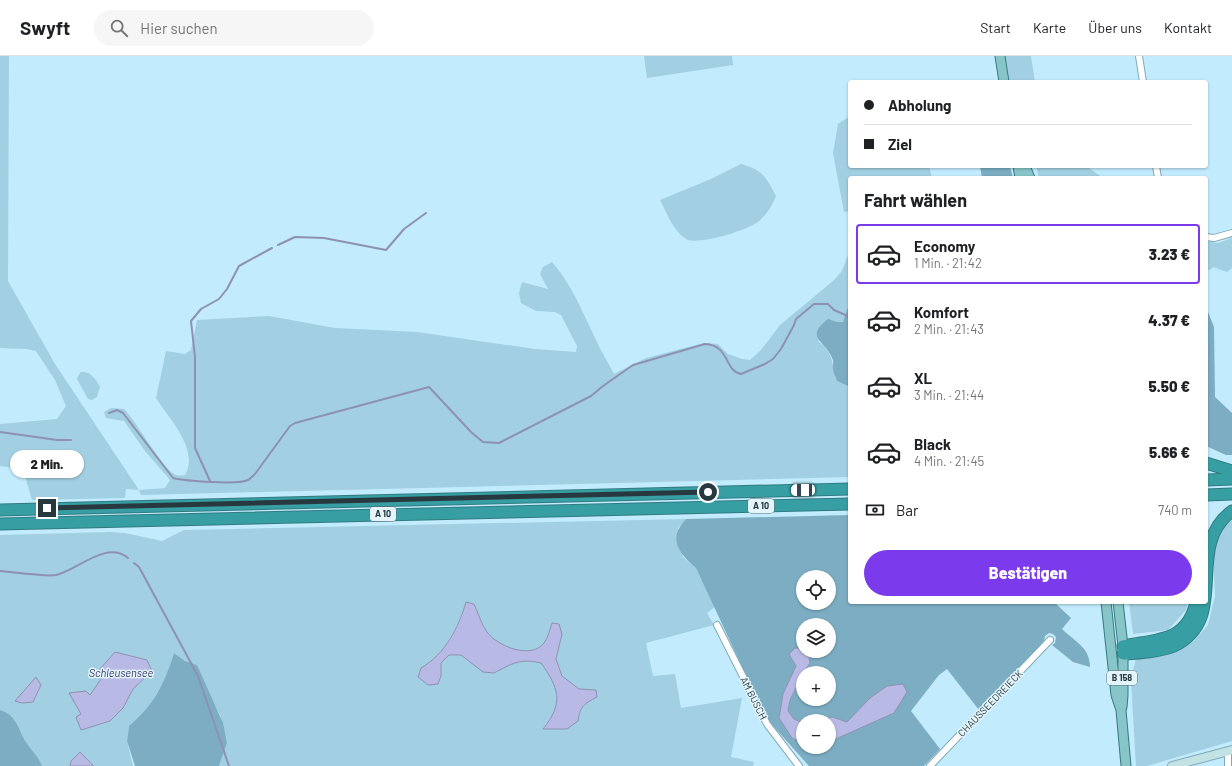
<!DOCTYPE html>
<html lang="de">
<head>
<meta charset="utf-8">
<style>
	body { margin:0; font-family:Barlow,sans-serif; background:#f6f6f6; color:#202124; height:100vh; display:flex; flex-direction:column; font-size:15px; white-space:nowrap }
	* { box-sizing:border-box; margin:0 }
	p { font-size:13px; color:#757577 }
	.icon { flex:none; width:22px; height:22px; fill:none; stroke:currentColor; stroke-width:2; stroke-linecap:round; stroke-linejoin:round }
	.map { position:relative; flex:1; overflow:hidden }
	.details { position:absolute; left:848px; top:120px; width:360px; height:428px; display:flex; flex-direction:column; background:#fff; border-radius:4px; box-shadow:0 1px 3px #0004 }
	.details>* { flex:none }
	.hud { position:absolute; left:848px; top:24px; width:360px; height:88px; border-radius:4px; box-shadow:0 1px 3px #0004; display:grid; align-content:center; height:88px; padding:0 16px; background:#fff }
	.buttons { position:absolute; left:796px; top:514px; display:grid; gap:8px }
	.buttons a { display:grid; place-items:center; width:40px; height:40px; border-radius:50%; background:#fff; box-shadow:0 1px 3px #0004; font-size:20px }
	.end { position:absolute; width:18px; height:18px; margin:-9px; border:5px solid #28383f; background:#fff; box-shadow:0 0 0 2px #fff }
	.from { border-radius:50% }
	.bubble { position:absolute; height:28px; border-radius:14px; background:#fff; box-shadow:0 1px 3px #0004; font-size:13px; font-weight:800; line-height:28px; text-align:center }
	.car { position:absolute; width:12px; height:24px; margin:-12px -6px; border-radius:5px; box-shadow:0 0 3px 1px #0007; background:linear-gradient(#fff 24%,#345 0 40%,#fff 0 76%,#345 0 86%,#fff 0) }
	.hud b { display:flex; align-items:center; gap:14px; height:38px; font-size:15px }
	.hud b+b { border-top:1px solid #e0e0e0 }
	.hud i { width:10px; height:10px; background:#202124 }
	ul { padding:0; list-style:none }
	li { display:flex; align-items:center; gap:12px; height:60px; margin:0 8px 6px; padding:0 8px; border:2px solid transparent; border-radius:4px }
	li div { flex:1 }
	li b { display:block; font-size:15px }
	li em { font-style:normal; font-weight:800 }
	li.current { border-color:#7c3aed }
	li>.icon { width:36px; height:36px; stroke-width:1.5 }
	h2 { padding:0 16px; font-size:18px; line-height:48px }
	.pay { display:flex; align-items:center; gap:10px; height:44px; padding:0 16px; font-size:15px }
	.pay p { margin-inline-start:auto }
	.button { display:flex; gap:8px; margin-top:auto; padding:8px 16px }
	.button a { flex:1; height:46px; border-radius:24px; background:#7c3aed; color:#fff; font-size:16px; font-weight:800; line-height:46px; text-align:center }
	header { display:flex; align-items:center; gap:24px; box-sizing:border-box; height:56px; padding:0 20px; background:#fff; border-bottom:1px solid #e0e0e0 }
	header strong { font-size:19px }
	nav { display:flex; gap:22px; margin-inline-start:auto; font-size:14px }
	.search { width:280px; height:36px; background:#f6f6f6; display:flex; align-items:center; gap:10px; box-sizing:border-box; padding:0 14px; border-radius:22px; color:#757577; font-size:15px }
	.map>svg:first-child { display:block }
	.green { fill:#a3cfe2; fill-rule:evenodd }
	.forest { fill:#7cadc2; fill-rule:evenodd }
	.water { fill:#b8b9e4; stroke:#8d92b2 }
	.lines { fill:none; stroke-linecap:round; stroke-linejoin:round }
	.stream { stroke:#8d92b2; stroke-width:2 }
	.minor-casing { stroke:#81a9ba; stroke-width:8 }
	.secondary-casing { stroke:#81a9ba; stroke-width:10 }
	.primary-casing { stroke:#327b80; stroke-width:11 }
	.motorway-casing { stroke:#327b80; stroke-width:13 }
	.minor { stroke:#fff; stroke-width:6 }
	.secondary { stroke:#c3e2e3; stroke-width:8 }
	.primary { stroke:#87c5c8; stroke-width:9 }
	.motorway { stroke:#379fa3; stroke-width:11 }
	.route { stroke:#28383f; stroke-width:5 }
	.labels { text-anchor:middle; stroke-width:3; stroke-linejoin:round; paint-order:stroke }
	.shield { fill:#e3f4fb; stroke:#607077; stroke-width:1 }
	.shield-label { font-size:9px; font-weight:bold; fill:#28383f }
	.street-label { font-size:10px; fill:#28383f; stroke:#e3f4fb }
	.water-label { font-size:11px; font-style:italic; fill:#363267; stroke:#e3f4fb }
</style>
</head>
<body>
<header>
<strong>Swyft</strong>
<div class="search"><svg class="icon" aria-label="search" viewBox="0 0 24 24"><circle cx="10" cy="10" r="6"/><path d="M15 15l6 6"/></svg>Hier suchen</div>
<nav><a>Start</a><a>Karte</a><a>Über uns</a><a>Kontakt</a></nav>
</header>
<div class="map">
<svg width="1232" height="710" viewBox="0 0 1232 710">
	<rect width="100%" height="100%" fill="#c2ebfd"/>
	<g class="green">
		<path d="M 0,0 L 9,0 L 8,225 L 55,308 L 139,434 L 165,432 L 170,424 L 145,395 L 124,365 L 106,362 L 104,356 L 111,352 L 124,353 C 137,366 163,414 176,419 C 178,420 182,419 185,419 C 200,394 168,361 156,342 L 166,295 L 185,298 L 191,294 L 197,264 L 269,260 L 335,272 L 417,276 L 535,293 L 576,296 L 577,290 L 561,259 L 555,256 L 536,255 L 521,247 L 519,237 L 522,226 L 548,233 L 540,218 L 543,211 L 552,206 C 572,229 582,255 595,282 C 600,294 608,306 614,318 L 646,302 L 704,287 L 718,288 L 728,298 L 742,303 L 750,304 L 761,294 L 780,269 L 833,225 L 842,215 L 850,194 L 850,252 L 847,253 L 843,266 L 837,267 L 818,285 C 836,300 830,306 837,325 L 850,331 L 850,421 L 141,439 L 139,434 L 126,433 L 125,442 L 32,444 L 23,413 L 0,410 L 0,368 L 57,363 L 66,350 L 55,324 L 36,295 L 26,293 L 0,292 Z"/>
		<polygon points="644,0 732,0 733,9 647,22"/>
		<polygon points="1003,0 1031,0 1035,26 1007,26"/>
		<polygon points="847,62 850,62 850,110 929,110 932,122 850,122 850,155 844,156 833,97 838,68"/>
		<path d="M 741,108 C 763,114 766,121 776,140 C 772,150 767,158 759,165 C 750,174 696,190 686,183 C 673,175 667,157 660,144 L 711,123 Z"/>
		<polygon points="1036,110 1086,110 1103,122 1039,122"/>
		<polygon points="1232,182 1232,212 1227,216 1213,211 1210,214 1206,213 1206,185 1218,187"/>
		<path d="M 81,316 C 90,315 96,323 100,331 L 97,341 L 92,344 L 88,343 L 77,323 L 78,320 Z"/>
		<path d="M 686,463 L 678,472 L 683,501 L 696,512 L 715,551 L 707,557 L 714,569 L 646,587 L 653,620 L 675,618 L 681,652 L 742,642 L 731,701 L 754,706 L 753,710 L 219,710 L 227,687 L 220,659 L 207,634 L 197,609 L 185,605 L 174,597 L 166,623 L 144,657 L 129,670 L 127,685 L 133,710 L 94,710 L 87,702 L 71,705 L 70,710 L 42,710 C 39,701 31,694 26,686 C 18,673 17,659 0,654 L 0,479 L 110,476 L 125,477 L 162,485 L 184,474 ZM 466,546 L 474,548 C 478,556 481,568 487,576 C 497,590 530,604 544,587 C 548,582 550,573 552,567 L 562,578 L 556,603 L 562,620 L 579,633 L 596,634 C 587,644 580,652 578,665 L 543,672 C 564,647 559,632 541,607 L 531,604 L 510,607 L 503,612 L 483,616 L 461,599 L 448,599 L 441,607 L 441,620 L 421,612 C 447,597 456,573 466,546 ZM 152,615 L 133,633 L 123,652 L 82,658 L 80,653 L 101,623 ZM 36,622 L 41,629 L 33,646 L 22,647 Z"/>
		<polygon points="1232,464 1232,685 1147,710 1136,710 1131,625 1136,602 1163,598 1194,585 1208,569 1215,540 1213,496 1224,471"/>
		<polygon points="1129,546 1188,546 1186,554 1168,574 1133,578"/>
	</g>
	<g class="forest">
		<polygon points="980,110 1010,110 1013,122 982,122"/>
		<polygon points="1206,251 1214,271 1215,341 1232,357 1232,399 1226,399 1206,390 1206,309 1208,290 1206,284"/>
		<path d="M 850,252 L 850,331 L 837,325 C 836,321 833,317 833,313 C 832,310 834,307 833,304 C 827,285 803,282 828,263 L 837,266 L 843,266 L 847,253 Z"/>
		<path d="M 850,459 L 850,546 L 1054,546 L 1071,562 L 1062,573 C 1075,586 1090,591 1090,611 L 1073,606 L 1052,589 L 1055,587 L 1056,581 L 1053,578 L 1049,577 L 1045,580 L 1044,585 L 1037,593 L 979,654 L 947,613 L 939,619 L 911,655 L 940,693 L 924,710 L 809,710 L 766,662 L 696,512 C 679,497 667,483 686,463 ZM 803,521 L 829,521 L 829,547 L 803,547 ZM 803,569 L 829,569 L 829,595 L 808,595 L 810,607 L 804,617 L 829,617 L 829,643 L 803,643 L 803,619 L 790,644 L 788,655 L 794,663 L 803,667 L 803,665 L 819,665 L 832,661 L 847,666 L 870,642 L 894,657 L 829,686 L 829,691 L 803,691 L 803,687 L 792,682 L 783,638 L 796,610 L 789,598 L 795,592 L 803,592 Z"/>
		<path d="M 174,597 L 185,605 L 197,609 L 223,667 L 227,687 L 219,710 L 135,710 L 127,685 L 129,670 C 153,650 165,627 174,597 Z"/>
		<path d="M 0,654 C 17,659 18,673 26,686 C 31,694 39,701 42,710 L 0,710 Z"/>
	</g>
	<g class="water">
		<path d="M 466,546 L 474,548 C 478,556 481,568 487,576 C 497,590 531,604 544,587 C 548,582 550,573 552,567 L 559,568 L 562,578 L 556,603 L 562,620 L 579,633 L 596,634 L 597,641 C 584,648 580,650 578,665 L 567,673 L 543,673 C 564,647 559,632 541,607 C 520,602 511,608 494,617 L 483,616 L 461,599 L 449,599 L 441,607 L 441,620 L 438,628 L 428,629 L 418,621 L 421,612 C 445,598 458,573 466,546 Z"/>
		<polygon points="795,592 803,592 803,595 808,595 810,607 803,617 790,644 788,655 794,663 803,667 803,687 792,682 779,662 783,638 796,610 789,598"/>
		<polygon points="115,596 147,604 152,615 133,633 123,652 110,665 81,674 76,661 81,658 69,637 86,635 90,639 101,623 99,614"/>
		<polygon points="36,621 41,629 33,646 22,647 15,645"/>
		<polygon points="903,628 907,636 894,657 829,686 829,665 819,665 832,661 847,666 870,642 887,630"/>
		<polygon points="80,696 94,710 70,710 71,705"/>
	</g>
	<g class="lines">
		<g class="stream">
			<polyline points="278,189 295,181 324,182 386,194 404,173 426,157"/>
			<path d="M 109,357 L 117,354 L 123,357 L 173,422 C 185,425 238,429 248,424 C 250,423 253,420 255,418 L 290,370 L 295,367 L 429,331 L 471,376 L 483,386 L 499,387 L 591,340 L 603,330 L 633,309 L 705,288 C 730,289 724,315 741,318 L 765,308 L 773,303 L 781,293 L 794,269 L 796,263 L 814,248 L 828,248 L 834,254 L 850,261"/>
			<polyline points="0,376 57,384 71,384"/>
			<polyline points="210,425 195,392 195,301 191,265 201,253 219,243 227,233 239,210 272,192"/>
			<polyline points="134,507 139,511 198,620 229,710"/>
			<path d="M 0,515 C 13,516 45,521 56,519 C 78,514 106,484 128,502"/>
		</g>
		<defs>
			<g id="minor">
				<polyline points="1139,0 1143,26"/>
				<polyline points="1156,110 1158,122"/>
				<polyline points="1206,181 1214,182 1232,177"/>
				<polyline points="717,569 767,668 799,710"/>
				<polyline points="1228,695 1228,710"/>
				<polyline points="930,710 1050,584"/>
			</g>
			<polyline id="secondary" points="1172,710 1232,694"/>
			<g id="primary">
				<polyline points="1000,0 1004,26"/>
				<polyline points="1018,110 1020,122"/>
				<polyline points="1025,110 1030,122"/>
				<polyline points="1106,546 1116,639 1121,654 1126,710"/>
				<polyline points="1118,546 1123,590 1123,639 1122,651"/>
			</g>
			<g id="motorway">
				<polyline points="1206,407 1232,415"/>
				<polyline points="1206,424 1232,423"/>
				<polyline points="1206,439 1232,438"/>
				<polyline points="0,454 850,433"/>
				<polyline points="0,468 850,448"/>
				<path d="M 1123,590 C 1156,583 1187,587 1196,546"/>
				<path d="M 1123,598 C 1139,597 1158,596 1174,590 C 1232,562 1183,491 1232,455"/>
			</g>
		</defs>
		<use href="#minor" class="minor-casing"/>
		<use href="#secondary" class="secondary-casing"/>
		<use href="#primary" class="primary-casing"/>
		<use href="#motorway" class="motorway-casing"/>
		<use href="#minor" class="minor"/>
		<use href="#secondary" class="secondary"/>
		<use href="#primary" class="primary"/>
		<use href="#motorway" class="motorway"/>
	</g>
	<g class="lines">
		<polyline class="route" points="47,452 708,436"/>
	</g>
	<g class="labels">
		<g class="shield">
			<rect x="748" y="443" width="26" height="14" rx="3"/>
			<rect x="370" y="451" width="26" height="14" rx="3"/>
			<rect x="1107" y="615" width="30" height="14" rx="3"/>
		</g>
		<g class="shield-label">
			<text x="761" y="453">A 10</text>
			<text x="383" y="461">A 10</text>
			<text x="1122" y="625">B 158</text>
		</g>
		<g class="street-label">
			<text transform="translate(754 642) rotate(63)" y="4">AM BUSCH</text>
			<text transform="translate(990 647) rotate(-46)" y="4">CHAUSSEEDREIECK</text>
		</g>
		<g class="water-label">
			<text x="121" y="621">Schleusensee</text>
		</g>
	</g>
</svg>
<div class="buttons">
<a><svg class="icon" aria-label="locate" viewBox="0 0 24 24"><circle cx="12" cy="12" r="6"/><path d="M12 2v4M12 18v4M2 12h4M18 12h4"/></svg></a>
<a><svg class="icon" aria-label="layers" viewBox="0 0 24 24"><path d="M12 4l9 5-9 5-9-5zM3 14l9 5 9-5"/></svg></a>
<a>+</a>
<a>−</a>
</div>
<i class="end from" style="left:708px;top:436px"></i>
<i class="end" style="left:47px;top:452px"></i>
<div class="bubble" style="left:10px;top:394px;width:74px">2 Min.</div>
<i class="car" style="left:803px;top:434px;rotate:269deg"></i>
<div class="hud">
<b><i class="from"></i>Abholung</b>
<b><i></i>Ziel</b>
</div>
<section class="details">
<h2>Fahrt wählen</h2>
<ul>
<li class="current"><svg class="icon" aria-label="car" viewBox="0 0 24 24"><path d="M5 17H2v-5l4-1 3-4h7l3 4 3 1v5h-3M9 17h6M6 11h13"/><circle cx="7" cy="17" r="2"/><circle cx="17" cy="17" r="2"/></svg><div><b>Economy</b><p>1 Min. · 21:42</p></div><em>3.23 €</em></li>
<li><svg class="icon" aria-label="car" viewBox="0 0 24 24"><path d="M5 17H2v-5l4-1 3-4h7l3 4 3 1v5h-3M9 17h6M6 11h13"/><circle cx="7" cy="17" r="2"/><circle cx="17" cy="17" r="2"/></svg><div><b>Komfort</b><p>2 Min. · 21:43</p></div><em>4.37 €</em></li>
<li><svg class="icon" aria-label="car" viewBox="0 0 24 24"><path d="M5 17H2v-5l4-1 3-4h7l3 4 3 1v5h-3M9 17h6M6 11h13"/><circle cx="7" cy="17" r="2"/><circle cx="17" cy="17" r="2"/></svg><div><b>XL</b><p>3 Min. · 21:44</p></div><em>5.50 €</em></li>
<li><svg class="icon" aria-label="car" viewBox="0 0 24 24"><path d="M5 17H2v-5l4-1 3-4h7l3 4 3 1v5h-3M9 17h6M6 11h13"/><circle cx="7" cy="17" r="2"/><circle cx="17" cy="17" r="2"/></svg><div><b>Black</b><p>4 Min. · 21:45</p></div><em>5.66 €</em></li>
</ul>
<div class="pay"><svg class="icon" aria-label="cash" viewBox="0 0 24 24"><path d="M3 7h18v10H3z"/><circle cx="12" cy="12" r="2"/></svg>Bar<p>740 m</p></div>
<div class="button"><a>Bestätigen</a></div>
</section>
</div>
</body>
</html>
